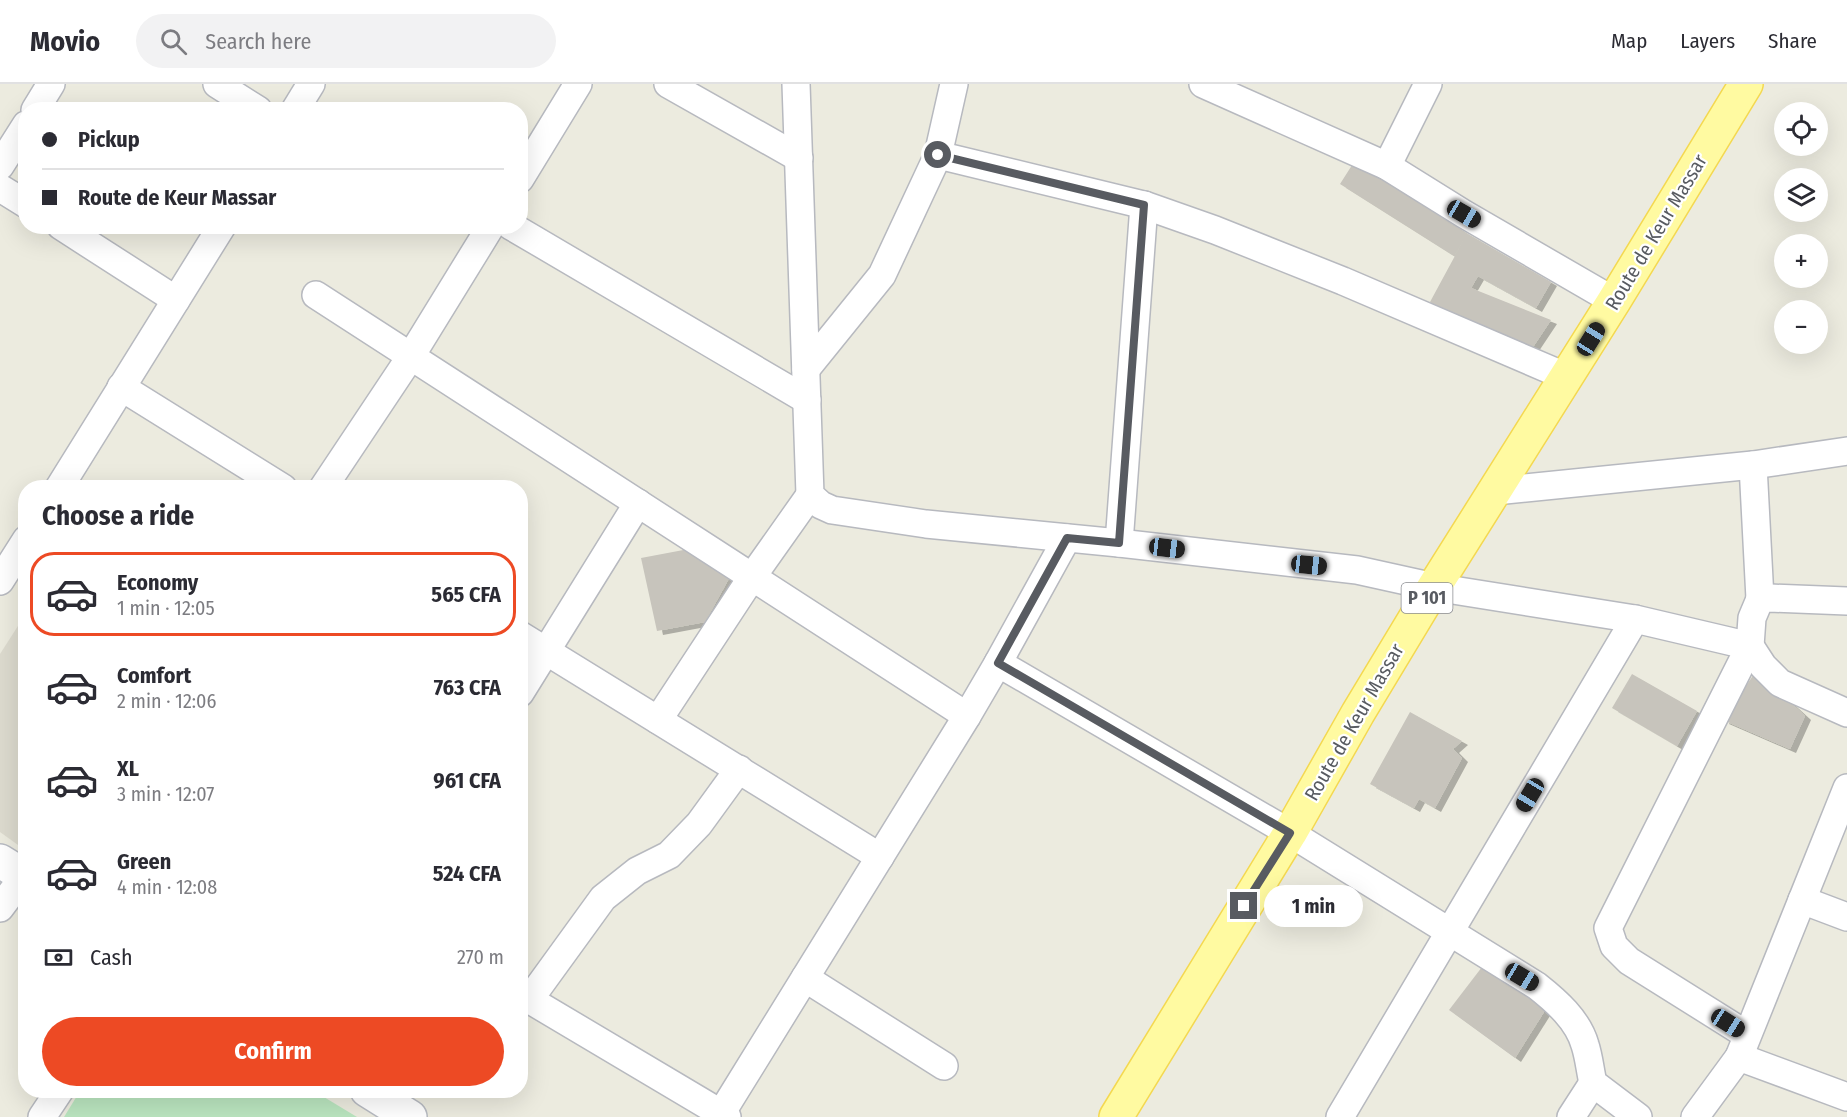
<!DOCTYPE html>
<html lang="en">
<head>
<meta charset="utf-8">
<style>
	body { margin:0; font-family:"Fira Sans Condensed",sans-serif; background:#f2f2f3; color:#2b2b33; height:100vh; display:flex; flex-direction:column; font-size:22px; white-space:nowrap }
	* { box-sizing:border-box; margin:0 }
	p { font-size:20px; color:#7c7c81 }
	.icon { flex:none; width:33px; height:33px; fill:none; stroke:currentColor; stroke-width:2; stroke-linecap:round; stroke-linejoin:round }
	.map { position:relative; flex:1; overflow:hidden }
	.details { position:absolute; left:18px; top:396px; width:510px; height:618px; display:flex; flex-direction:column; background:#fff; border-radius:24px; box-shadow:0 6px 24px #0002 }
	.details>* { flex:none }
	.banner { position:absolute; left:18px; top:18px; width:510px; height:132px; border-radius:24px; box-shadow:0 6px 24px #0002; display:grid; align-content:center; height:132px; padding:0 24px; background:#fff }
	.controls { position:absolute; left:1774px; top:18px; display:grid; gap:12px }
	.controls a { display:grid; place-items:center; width:54px; height:54px; border-radius:50%; background:#fff; box-shadow:0 6px 24px #0002; font-size:30px }
	.end { position:absolute; width:27px; height:27px; margin:-14px; border:8px solid #585b61; background:#fff; box-shadow:0 0 0 3px #fff }
	.from { border-radius:50% }
	.bubble { position:absolute; height:42px; border-radius:21px; background:#fff; box-shadow:0 6px 24px #0002; font-size:20px; font-weight:700; line-height:42px; text-align:center }
	.car { position:absolute; width:18px; height:36px; margin:-18px -9px; border-radius:8px; box-shadow:0 0 4px 2px #0007; background:linear-gradient(#222 24%,#8ab4d8 0 40%,#222 0 76%,#8ab4d8 0 86%,#222 0) }
	.banner b { display:flex; align-items:center; gap:21px; height:57px; font-size:22px }
	.banner b+b { border-top:2px solid #e1e1e2 }
	.banner i { width:15px; height:15px; background:#2b2b33 }
	ul { padding:0; list-style:none }
	li { display:flex; align-items:center; gap:18px; height:84px; margin:0 12px 9px; padding:0 12px; border:3px solid transparent; border-radius:24px }
	li div { flex:1 }
	li b { display:block; font-size:22px }
	li em { font-style:normal; font-weight:700 }
	li.selected { border-color:#ed4a24 }
	li>.icon { width:54px; height:54px; stroke-width:1.5 }
	h2 { padding:0 24px; font-size:27px; line-height:72px }
	.pay { display:flex; align-items:center; gap:15px; height:66px; padding:0 24px; font-size:22px }
	.pay p { margin-inline-start:auto }
	.action { display:flex; gap:12px; margin-top:auto; padding:12px 24px }
	.action a { flex:1; height:69px; border-radius:36px; background:#ed4a24; color:#fff; font-size:24px; font-weight:700; line-height:69px; text-align:center }
	header { display:flex; align-items:center; gap:36px; box-sizing:border-box; height:84px; padding:0 30px; background:#fff; border-bottom:2px solid #e1e1e2 }
	header strong { font-size:28px }
	nav { display:flex; gap:33px; margin-inline-start:auto; font-size:21px }
	.search { width:420px; height:54px; background:#f2f2f3; display:flex; align-items:center; gap:15px; box-sizing:border-box; padding:0 21px; border-radius:33px; color:#7c7c81; font-size:22px }
	.map>svg:first-child { display:block }
	.education { fill:#dcdace }
	.green { fill:#bae5bf }
	.building { fill:#c7c4bc; filter:url(#shadow) }
	.lines { fill:none; stroke-linecap:round; stroke-linejoin:round }
	.street-casing { stroke:#b7b9bf; stroke-width:30 }
	.secondary-casing { stroke:#b8bbc2; stroke-width:36 }
	.primary-casing { stroke:#f4d850; stroke-width:36 }
	.street { stroke:#fff; stroke-width:27 }
	.secondary { stroke:#fff; stroke-width:33 }
	.primary { stroke:#fffaa1; stroke-width:33 }
	.route { stroke:#585b61; stroke-width:8 }
	.labels { text-anchor:middle; stroke-width:4.5; stroke-linejoin:round; paint-order:stroke }
	.shield { fill:#fff; stroke:#8a8c90; stroke-width:1.5 }
	.shield-label { font-size:18px; font-weight:bold; fill:#585b61 }
	.street-label { font-size:20px; fill:#585b61; stroke:#fff }
</style>
</head>
<body>
<header>
<strong>Movio</strong>
<div class="search"><svg class="icon" aria-label="search" viewBox="0 0 24 24"><circle cx="10" cy="10" r="6"/><path d="M15 15l6 6"/></svg>Search here</div>
<nav><a>Map</a><a>Layers</a><a>Share</a></nav>
</header>
<div class="map">
<svg width="1847" height="1033" viewBox="0 0 1847 1033">
	<defs>
		<filter id="shadow"><feDropShadow dx="6" dy="4" stdDeviation="0" flood-color="#0004"/></filter>
	</defs>
	<rect width="100%" height="100%" fill="#ecebdf"/>
	<polygon class="education" points="25,531 25,766 0,748 0,570"/>
	<polygon class="green" points="80,1007 314,1007 357,1033 64,1033"/>
	<g class="building">
		<polygon points="1354,78 1468,150 1551,198 1536,224 1478,192 1471,204 1551,236 1531,266 1455,234 1430,218 1463,157 1454,172 1340,100"/>
		<polygon points="694,464 732,489 705,538 657,547 641,474"/>
		<polygon points="1756,587 1805,632 1790,665 1723,636"/>
		<polygon points="1632,590 1697,627 1677,662 1612,624"/>
		<polygon points="1410,628 1462,657 1453,665 1462,674 1435,724 1419,715 1414,724 1370,700"/>
		<polygon points="1482,883 1549,920 1515,974 1449,926"/>
	</g>
	<g class="lines">
		<defs>
			<g id="street">
				<polyline points="217,0 258,26"/>
				<polyline points="668,0 799,74"/>
				<polyline points="796,0 810,411 821,421 832,426 926,440 1119,459 1357,486 1434,503 1635,535 1750,562 1763,582 1780,599 1847,629"/>
				<polyline points="1203,0 1387,82 1464,130 1614,217"/>
				<polyline points="35,26 51,0"/>
				<polyline points="295,26 311,0"/>
				<polyline points="938,71 1144,121 1215,146 1343,197 1567,293"/>
				<polyline points="0,82 26,41"/>
				<polyline points="1387,82 1428,0"/>
				<polyline points="520,95 578,0"/>
				<polyline points="0,104 26,120"/>
				<polyline points="61,142 176,216"/>
				<polyline points="511,142 807,316"/>
				<polyline points="316,211 967,632"/>
				<polyline points="806,285 882,191 938,71 954,0"/>
				<polyline points="121,303 283,404"/>
				<polyline points="1753,381 1760,515"/>
				<polyline points="59,404 222,142"/>
				<polyline points="323,404 411,272 491,142"/>
				<polyline points="1495,407 1753,381 1847,367"/>
				<polyline points="1119,459 1144,121"/>
				<polyline points="0,497 26,456"/>
				<polyline points="520,551 880,773"/>
				<path d="M 998,579 L 1290,749 L 1537,902 C 1556,917 1578,936 1585,961 C 1589,973 1590,986 1593,999 L 1638,1033"/>
				<polyline points="520,609 638,419"/>
				<polyline points="658,636 752,493 810,411"/>
				<polyline points="1802,816 1847,833"/>
				<polyline points="0,824 24,792"/>
				<polyline points="805,894 944,982"/>
				<polyline points="520,910 727,1033"/>
				<polyline points="529,916 603,814 637,787 669,771 699,740 739,685"/>
				<polyline points="1747,951 1629,877 1614,862 1608,844 1750,562 1752,534 1760,515 1770,514 1847,517"/>
				<polyline points="1739,973 1847,1013"/>
				<polyline points="42,1033 60,1006"/>
				<polyline points="719,1033 967,632 998,579 1067,454"/>
				<polyline points="1340,1033 1635,535"/>
				<polyline points="1571,1033 1593,999"/>
				<polyline points="1695,1033 1739,973 1847,704"/>
			</g>
			<g id="secondary">
				<polyline points="0,777 26,793"/>
				<polyline points="367,1006 410,1033"/>
			</g>
			<polyline id="primary" points="1116,1033 1290,749 1358,629 1434,503 1614,217 1746,0"/>
		</defs>
		<use href="#street" class="street-casing"/>
		<use href="#secondary" class="secondary-casing"/>
		<use href="#primary" class="primary-casing"/>
		<use href="#street" class="street"/>
		<use href="#secondary" class="secondary"/>
		<use href="#primary" class="primary"/>
	</g>
	<g class="lines">
		<polyline class="route" points="938,71 1144,121 1119,459 1067,454 998,579 1290,749 1244,822"/>
	</g>
	<g class="labels">
		<rect class="shield" x="1401.5" y="499" width="51" height="30" rx="4.5"/>
		<g class="shield-label">
			<text x="1427" y="520">P 101</text>
		</g>
		<g class="street-label">
			<text transform="translate(1656 148) rotate(-59)" y="7">Route de Keur Massar</text>
			<text transform="translate(1354 638) rotate(-60)" y="7">Route de Keur Massar</text>
		</g>
	</g>
</svg>
<div class="controls">
<a><svg class="icon" aria-label="locate" viewBox="0 0 24 24"><circle cx="12" cy="12" r="6"/><path d="M12 2v4M12 18v4M2 12h4M18 12h4"/></svg></a>
<a><svg class="icon" aria-label="layers" viewBox="0 0 24 24"><path d="M12 4l9 5-9 5-9-5zM3 14l9 5 9-5"/></svg></a>
<a>+</a>
<a>−</a>
</div>
<i class="end from" style="left:938px;top:71px"></i>
<i class="end" style="left:1244px;top:822px"></i>
<div class="bubble" style="left:1264px;top:801px;width:99px">1 min</div>
<i class="car" style="left:1464px;top:130px;rotate:120deg"></i>
<i class="car" style="left:1591px;top:255px;rotate:32deg"></i>
<i class="car" style="left:1167px;top:464px;rotate:97deg"></i>
<i class="car" style="left:1309px;top:481px;rotate:96deg"></i>
<i class="car" style="left:1530px;top:711px;rotate:211deg"></i>
<i class="car" style="left:1522px;top:893px;rotate:121deg"></i>
<i class="car" style="left:1728px;top:939px;rotate:122deg"></i>
<div class="banner">
<b><i class="from"></i>Pickup</b>
<b><i></i>Route de Keur Massar</b>
</div>
<section class="details">
<h2>Choose a ride</h2>
<ul>
<li class="selected"><svg class="icon" aria-label="car" viewBox="0 0 24 24"><path d="M5 17H2v-5l4-1 3-4h7l3 4 3 1v5h-3M9 17h6M6 11h13"/><circle cx="7" cy="17" r="2"/><circle cx="17" cy="17" r="2"/></svg><div><b>Economy</b><p>1 min · 12:05</p></div><em>565 CFA</em></li>
<li><svg class="icon" aria-label="car" viewBox="0 0 24 24"><path d="M5 17H2v-5l4-1 3-4h7l3 4 3 1v5h-3M9 17h6M6 11h13"/><circle cx="7" cy="17" r="2"/><circle cx="17" cy="17" r="2"/></svg><div><b>Comfort</b><p>2 min · 12:06</p></div><em>763 CFA</em></li>
<li><svg class="icon" aria-label="car" viewBox="0 0 24 24"><path d="M5 17H2v-5l4-1 3-4h7l3 4 3 1v5h-3M9 17h6M6 11h13"/><circle cx="7" cy="17" r="2"/><circle cx="17" cy="17" r="2"/></svg><div><b>XL</b><p>3 min · 12:07</p></div><em>961 CFA</em></li>
<li><svg class="icon" aria-label="car" viewBox="0 0 24 24"><path d="M5 17H2v-5l4-1 3-4h7l3 4 3 1v5h-3M9 17h6M6 11h13"/><circle cx="7" cy="17" r="2"/><circle cx="17" cy="17" r="2"/></svg><div><b>Green</b><p>4 min · 12:08</p></div><em>524 CFA</em></li>
</ul>
<div class="pay"><svg class="icon" aria-label="cash" viewBox="0 0 24 24"><path d="M3 7h18v10H3z"/><circle cx="12" cy="12" r="2"/></svg>Cash<p>270 m</p></div>
<div class="action"><a>Confirm</a></div>
</section>
</div>
</body>
</html>
